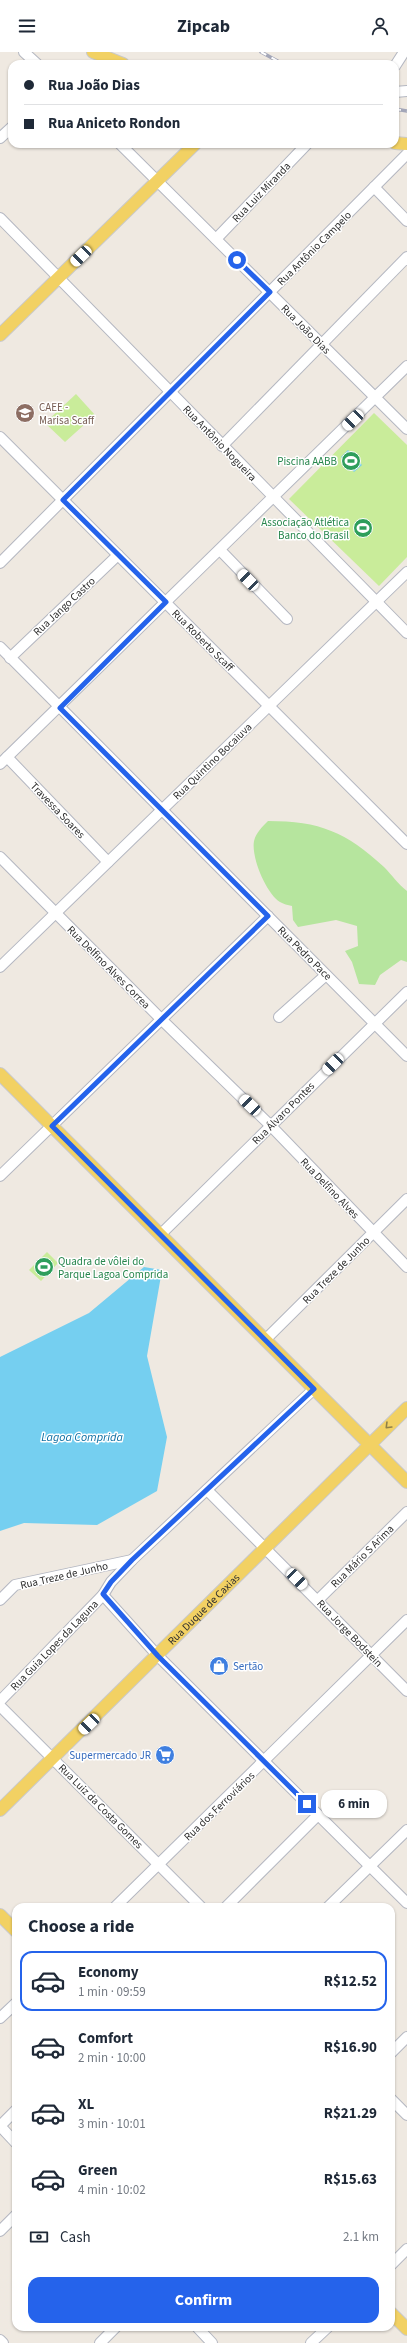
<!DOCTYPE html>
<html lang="en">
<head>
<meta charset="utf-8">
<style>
	body { margin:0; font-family:"Source Sans 3",sans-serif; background:#f6f6f7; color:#1f2937; height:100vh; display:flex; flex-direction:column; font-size:15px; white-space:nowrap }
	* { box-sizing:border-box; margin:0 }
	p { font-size:13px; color:#747a83 }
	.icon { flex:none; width:22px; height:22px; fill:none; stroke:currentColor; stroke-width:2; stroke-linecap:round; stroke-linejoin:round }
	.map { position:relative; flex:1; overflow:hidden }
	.panel { position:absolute; left:12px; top:1851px; width:383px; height:428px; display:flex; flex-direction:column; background:#fff; border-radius:12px; box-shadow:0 1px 3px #0004 }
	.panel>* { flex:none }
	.hud { position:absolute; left:8px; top:8px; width:391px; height:88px; border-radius:12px; box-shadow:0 1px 3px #0004; display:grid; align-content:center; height:88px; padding:0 16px; background:#fff }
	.end { position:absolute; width:18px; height:18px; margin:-9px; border:5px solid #2563eb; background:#fff; box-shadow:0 0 0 2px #fff }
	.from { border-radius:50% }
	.bubble { position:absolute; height:28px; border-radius:12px; background:#fff; box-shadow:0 1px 3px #0004; font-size:13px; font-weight:700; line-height:28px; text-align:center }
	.car { position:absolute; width:12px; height:24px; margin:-12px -6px; border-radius:5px; box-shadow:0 0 3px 1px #0007; background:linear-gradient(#fff 24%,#345 0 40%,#fff 0 76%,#345 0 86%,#fff 0) }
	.hud b { display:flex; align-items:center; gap:14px; height:38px; font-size:15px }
	.hud b+b { border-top:1px solid #e0e1e3 }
	.hud i { width:10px; height:10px; background:#1f2937 }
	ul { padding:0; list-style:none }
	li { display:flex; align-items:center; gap:12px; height:60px; margin:0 8px 6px; padding:0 8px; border:2px solid transparent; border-radius:12px }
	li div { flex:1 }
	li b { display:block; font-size:15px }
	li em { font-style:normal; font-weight:700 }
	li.active { border-color:#2563eb }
	li>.icon { width:36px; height:36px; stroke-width:1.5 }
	h2 { padding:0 16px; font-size:18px; line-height:48px }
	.pay { display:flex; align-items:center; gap:10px; height:44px; padding:0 16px; font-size:15px }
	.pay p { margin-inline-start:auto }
	.action { display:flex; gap:8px; margin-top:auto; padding:8px 16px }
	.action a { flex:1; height:46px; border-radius:12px; background:#2563eb; color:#fff; font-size:16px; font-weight:700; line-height:46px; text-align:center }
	header { display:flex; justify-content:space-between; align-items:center; height:52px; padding:0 16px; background:#fff; font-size:18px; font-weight:700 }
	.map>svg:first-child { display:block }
	.green { fill:#b6e59e }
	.pitch { fill:#c9ec9a }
	.water { fill:#75cff0 }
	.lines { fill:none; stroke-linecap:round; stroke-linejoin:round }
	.minor-casing { stroke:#b4b7c1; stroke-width:12 }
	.major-casing { stroke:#c9c9c9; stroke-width:14 }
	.minor { stroke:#fff; stroke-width:10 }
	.major { stroke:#f2d163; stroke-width:12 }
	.rail-casing { stroke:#a3a6b8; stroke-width:3.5 }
	.rail { stroke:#fff; stroke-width:2; stroke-dasharray:6; stroke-linecap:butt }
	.oneway { stroke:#908048 }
	.route { stroke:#2563eb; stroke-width:5 }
	.labels { text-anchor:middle; stroke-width:3; stroke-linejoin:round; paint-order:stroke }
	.street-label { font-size:11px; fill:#2e2e2e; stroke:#fff }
	.education-label { font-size:11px; fill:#785e54; stroke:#fff; text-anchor:start }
	.leisure-label { font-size:11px; fill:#27864d; stroke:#fff; text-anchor:end }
	.shop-label { font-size:11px; fill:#366cbe; stroke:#fff; text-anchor:start }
	.water-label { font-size:12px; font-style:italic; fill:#0d6fa3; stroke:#fff }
</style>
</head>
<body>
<header><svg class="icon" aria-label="menu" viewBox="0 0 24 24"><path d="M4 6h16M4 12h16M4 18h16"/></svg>Zipcab<svg class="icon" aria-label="person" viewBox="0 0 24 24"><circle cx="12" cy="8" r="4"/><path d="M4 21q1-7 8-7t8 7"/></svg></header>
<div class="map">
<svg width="407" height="2291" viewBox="0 0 407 2291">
	<rect width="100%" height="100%" fill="#efe9e1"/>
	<path class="green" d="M 268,769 C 320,769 346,780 384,815 C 392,823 398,832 407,839 L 407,910 L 401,908 L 380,923 L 375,933 L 359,932 L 352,910 L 345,899 L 358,894 L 357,874 L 336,868 L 298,875 L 293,868 L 292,854 C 288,853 283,852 280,850 C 266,841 251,805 254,789 C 256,781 262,775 268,769 Z"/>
	<g class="pitch">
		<polygon points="76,342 95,363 65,390 45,371"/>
		<polygon points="374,361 407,393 407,505 379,534 289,447"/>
		<polygon points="47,1200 58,1211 41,1229 29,1218"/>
	</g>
	<g class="water">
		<polygon points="348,398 362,413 354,420 341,405"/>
		<polygon points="144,1215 162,1218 147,1304 167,1385 157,1439 97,1473 24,1471 0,1479 0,1305 89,1261"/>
	</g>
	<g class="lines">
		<defs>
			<g id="minor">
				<polyline points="24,0 37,12"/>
				<polyline points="395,14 404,0"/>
				<polyline points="395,40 407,39"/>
				<polyline points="0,86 12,75"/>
				<polyline points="120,92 407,377"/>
				<polyline points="374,135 407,169"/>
				<polyline points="0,166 407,581"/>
				<polyline points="216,187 307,92"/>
				<polyline points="0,385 407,792"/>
				<polyline points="222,394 407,205"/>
				<polyline points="220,498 287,567"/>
				<polyline points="0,511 407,102"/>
				<polyline points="0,595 407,1004"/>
				<polyline points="10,606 118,503"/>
				<polyline points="7,705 108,810"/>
				<polyline points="0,712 407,314"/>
				<polyline points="0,805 164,970 271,1074 407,1215"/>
				<polyline points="0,915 407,520"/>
				<polyline points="279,965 326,923"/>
				<polyline points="0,1124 268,864"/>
				<polyline points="160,1183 407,940"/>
				<polyline points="265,1288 407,1147"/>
				<polyline points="207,1438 407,1639"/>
				<polyline points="103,1543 158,1604 407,1851"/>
				<polyline points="0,1548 15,1533 132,1508"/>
				<polyline points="318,1548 407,1460"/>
				<polyline points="0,1649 103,1543 111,1530 132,1508 314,1337"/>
				<polyline points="0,1654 201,1855"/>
				<polyline points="115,1855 407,1568"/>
				<polyline points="226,1855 318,1763"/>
				<polyline points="328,1855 407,1778"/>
				<polyline points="0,1966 16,1951"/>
				<polyline points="391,2001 407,1985"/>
				<polyline points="391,2047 407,2063"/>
				<polyline points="0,2074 16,2091"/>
				<polyline points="0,2074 16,2058"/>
				<polyline points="0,2179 16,2163"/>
				<polyline points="391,2213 407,2197"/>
				<polyline points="197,2275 212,2291"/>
				<polyline points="0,2288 3,2291"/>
				<polyline points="100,2291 116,2275"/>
				<polyline points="311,2291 328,2275"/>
			</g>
			<g id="major">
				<polyline points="93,0 123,12"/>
				<polyline points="395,91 407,92"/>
				<polyline points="0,283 195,92"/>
				<polyline points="0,1022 407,1430"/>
				<path id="s1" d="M 0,1758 L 407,1356"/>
				<polyline points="0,1863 16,1879"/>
				<polyline points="391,2261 407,2277"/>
			</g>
		</defs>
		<use href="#minor" class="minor-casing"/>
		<use href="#major" class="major-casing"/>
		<use href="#minor" class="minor"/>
		<use href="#major" class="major"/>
		<defs>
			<g id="rail">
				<polyline points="261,0 283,12"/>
				<polyline points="395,57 407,59"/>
			</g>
		</defs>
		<use href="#rail" class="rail-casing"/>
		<use href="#rail" class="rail"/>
	</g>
	<defs><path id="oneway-chevron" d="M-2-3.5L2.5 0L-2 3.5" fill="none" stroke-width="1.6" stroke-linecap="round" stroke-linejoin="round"/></defs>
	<use class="oneway" href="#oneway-chevron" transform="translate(388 1374) rotate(135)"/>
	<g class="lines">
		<polyline class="route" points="237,208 270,240 63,448 166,550 60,656 268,864 52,1074 314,1337 132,1508 111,1530 103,1542 158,1604 307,1752"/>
	</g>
	<defs>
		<symbol id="school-disc" viewBox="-11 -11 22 22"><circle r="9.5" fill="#8d6e63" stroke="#fff"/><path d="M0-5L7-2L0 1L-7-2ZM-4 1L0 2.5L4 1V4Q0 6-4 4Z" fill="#fff"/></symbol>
		<symbol id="stadium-disc" viewBox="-11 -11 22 22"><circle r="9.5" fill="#2e9e5b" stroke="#fff"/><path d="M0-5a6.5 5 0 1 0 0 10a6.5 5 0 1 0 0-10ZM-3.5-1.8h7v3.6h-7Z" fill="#fff"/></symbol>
		<symbol id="shop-disc" viewBox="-11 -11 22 22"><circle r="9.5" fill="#3f7fe0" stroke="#fff"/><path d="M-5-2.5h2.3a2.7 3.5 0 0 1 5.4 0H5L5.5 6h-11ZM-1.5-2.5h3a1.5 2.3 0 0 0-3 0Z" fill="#fff"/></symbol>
		<symbol id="supermarket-disc" viewBox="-11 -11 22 22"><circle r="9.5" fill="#3f7fe0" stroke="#fff"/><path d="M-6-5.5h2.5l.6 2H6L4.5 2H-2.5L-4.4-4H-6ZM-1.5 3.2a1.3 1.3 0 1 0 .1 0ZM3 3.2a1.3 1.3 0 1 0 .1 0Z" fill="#fff"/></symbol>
	</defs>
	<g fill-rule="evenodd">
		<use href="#school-disc" x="14" y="350" width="22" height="22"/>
		<use href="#stadium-disc" x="340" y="398" width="22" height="22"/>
		<use href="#stadium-disc" x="352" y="465" width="22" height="22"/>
		<use href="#stadium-disc" x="33" y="1204" width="22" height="22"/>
		<use href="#shop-disc" x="208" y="1603" width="22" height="22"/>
		<use href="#supermarket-disc" x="154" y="1692" width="22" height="22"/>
	</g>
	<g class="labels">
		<g class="street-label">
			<text transform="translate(261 140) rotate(-46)" y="4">Rua Luiz Miranda</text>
			<text transform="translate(314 196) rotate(-45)" y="4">Rua Antônio Campelo</text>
			<text transform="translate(306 277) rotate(45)" y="4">Rua João Dias</text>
			<text transform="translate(220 391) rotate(46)" y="4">Rua Antônio Nogueira</text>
			<text transform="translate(64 554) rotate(-43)" y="4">Rua Jango Castro</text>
			<text transform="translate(203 588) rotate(45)" y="4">Rua Roberto Scaff</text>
			<text transform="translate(212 709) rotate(-44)" y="4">Rua Quintino Bocaiuva</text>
			<text transform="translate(58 758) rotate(46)" y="4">Travessa Soares</text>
			<text transform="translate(305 901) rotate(45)" y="4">Rua Pedro Pace</text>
			<text transform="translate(109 915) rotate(45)" y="4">Rua Delfino Alves Correa</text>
			<text transform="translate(283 1061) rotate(-45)" y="4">Rua Álvaro Pontes</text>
			<text transform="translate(330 1136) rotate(46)" y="4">Rua Delfino Alves</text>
			<text transform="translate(336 1218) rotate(-45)" y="4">Rua Treze de Junho</text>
			<text transform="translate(362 1504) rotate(-45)" y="4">Rua Mário S Arima</text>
			<text transform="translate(64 1523) rotate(-13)" y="4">Rua Treze de Junho</text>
			<text dy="4" stroke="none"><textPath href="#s1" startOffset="286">Rua Duque de Caxias</textPath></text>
			<text transform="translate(350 1581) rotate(46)" y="4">Rua Jorge Bodstein</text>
			<text transform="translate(54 1593) rotate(-46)" y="4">Rua Guia Lopes da Laguna</text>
			<text transform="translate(101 1754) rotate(45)" y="4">Rua Luiz da Costa Gomes</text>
			<text transform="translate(219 1754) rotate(-44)" y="4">Rua dos Ferroviários</text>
		</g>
		<g class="education-label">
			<text x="39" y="359">CAEE -<tspan x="39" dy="13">Marisa Scaff</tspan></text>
		</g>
		<g class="leisure-label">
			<text x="337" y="413">Piscina AABB</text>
			<text x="349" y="474">Associação Atlética<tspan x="349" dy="13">Banco do Brasil</tspan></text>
			<text x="58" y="1213" text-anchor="start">Quadra de vôlei do<tspan x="58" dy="13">Parque Lagoa Comprida</tspan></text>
		</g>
		<g class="shop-label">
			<text x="233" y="1618">Sertão</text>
			<text x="151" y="1707" text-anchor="end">Supermercado JR</text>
		</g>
		<g class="water-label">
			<text x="82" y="1389">Lagoa Comprida</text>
		</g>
	</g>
</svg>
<i class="end from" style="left:237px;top:208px"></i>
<i class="end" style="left:307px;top:1752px"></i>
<div class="bubble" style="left:321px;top:1738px;width:66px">6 min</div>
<i class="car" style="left:81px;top:204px;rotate:226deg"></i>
<i class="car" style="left:353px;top:368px;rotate:226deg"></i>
<i class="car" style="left:248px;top:528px;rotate:316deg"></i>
<i class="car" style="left:333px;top:1012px;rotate:225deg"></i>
<i class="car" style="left:250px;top:1053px;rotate:314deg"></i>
<i class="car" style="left:297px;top:1527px;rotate:136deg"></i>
<i class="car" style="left:89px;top:1672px;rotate:226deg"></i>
<div class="hud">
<b><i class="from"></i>Rua João Dias</b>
<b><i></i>Rua Aniceto Rondon</b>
</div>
<section class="panel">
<h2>Choose a ride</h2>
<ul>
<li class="active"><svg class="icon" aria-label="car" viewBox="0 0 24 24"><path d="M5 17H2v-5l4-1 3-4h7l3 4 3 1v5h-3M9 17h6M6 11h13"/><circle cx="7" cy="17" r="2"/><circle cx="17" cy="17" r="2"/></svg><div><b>Economy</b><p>1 min · 09:59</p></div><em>R$12.52</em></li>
<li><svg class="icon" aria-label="car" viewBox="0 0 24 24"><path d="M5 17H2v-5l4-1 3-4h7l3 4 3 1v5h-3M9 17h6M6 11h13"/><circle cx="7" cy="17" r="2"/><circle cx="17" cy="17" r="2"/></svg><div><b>Comfort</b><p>2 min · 10:00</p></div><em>R$16.90</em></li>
<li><svg class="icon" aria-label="car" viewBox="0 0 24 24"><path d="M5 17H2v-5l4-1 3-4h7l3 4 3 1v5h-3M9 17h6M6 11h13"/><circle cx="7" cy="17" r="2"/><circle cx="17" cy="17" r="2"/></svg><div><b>XL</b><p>3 min · 10:01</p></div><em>R$21.29</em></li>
<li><svg class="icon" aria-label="car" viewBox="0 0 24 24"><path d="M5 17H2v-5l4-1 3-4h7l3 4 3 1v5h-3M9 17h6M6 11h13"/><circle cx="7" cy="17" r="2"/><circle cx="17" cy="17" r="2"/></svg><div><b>Green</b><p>4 min · 10:02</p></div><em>R$15.63</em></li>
</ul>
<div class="pay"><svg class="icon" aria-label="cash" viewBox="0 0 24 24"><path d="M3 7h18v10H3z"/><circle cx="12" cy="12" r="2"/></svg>Cash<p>2.1 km</p></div>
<div class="action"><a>Confirm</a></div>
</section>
</div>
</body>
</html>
